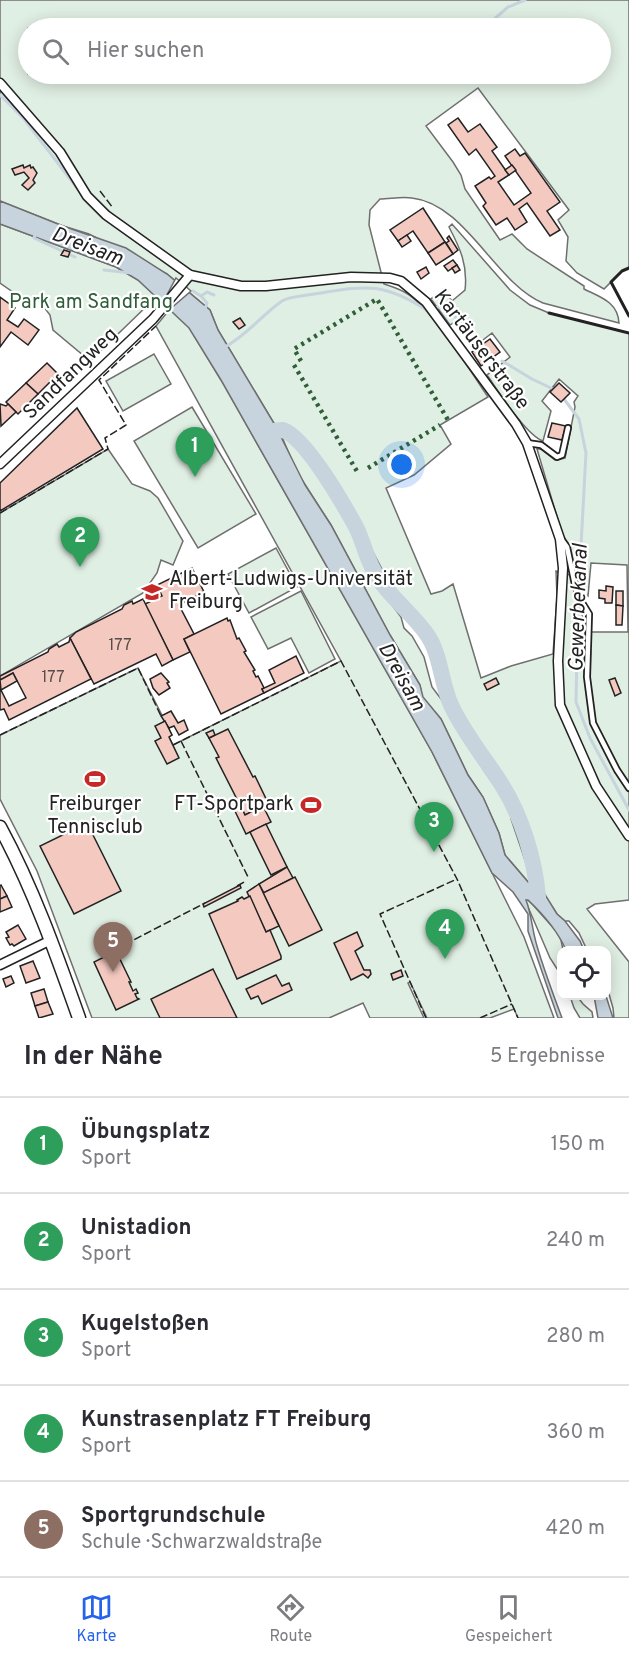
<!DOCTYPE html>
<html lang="de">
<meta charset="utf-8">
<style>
body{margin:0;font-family:Overpass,sans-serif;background:#f2f2f3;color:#2b2b33}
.controls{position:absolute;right:18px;bottom:18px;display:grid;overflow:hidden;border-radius:12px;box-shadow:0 3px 15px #0003}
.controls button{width:54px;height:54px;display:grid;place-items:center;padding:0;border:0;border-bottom:2px solid #e1e1e2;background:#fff;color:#2b2b33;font:30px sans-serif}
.you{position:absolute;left:402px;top:465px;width:21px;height:21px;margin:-15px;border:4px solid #fff;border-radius:50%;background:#1a73e8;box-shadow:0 0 0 9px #1a73e833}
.badge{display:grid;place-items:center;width:39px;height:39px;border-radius:50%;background:#2563eb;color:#fff;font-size:20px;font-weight:700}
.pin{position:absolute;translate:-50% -50px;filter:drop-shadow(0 2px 3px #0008)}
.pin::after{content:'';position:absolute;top:32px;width:21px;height:18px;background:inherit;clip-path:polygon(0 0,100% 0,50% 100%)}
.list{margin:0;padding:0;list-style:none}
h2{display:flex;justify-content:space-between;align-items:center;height:78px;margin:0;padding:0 24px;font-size:26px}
h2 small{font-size:20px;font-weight:400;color:#7c7c81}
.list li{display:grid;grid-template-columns:39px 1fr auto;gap:18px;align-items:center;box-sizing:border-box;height:96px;padding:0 24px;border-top:2px solid #e1e1e2}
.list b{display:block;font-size:22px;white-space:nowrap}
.list p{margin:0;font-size:20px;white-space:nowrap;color:#7c7c81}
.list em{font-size:20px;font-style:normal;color:#7c7c81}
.icon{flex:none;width:33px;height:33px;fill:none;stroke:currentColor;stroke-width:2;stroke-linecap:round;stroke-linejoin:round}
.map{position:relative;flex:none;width:629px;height:1018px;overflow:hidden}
.search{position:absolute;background:#fff;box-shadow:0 3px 15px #0003;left:18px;right:18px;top:18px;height:66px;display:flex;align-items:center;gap:15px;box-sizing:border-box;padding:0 21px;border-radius:33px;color:#7c7c81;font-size:22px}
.sheet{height:558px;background:#fff}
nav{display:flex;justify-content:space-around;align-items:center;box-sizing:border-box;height:84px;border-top:2px solid #e1e1e2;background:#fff;font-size:16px;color:#7c7c81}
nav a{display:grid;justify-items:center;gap:3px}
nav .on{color:#2563eb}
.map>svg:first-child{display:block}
.green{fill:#e0efe3;stroke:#6f6f6f;stroke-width:1.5;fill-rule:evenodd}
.water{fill:#c7d3dd;stroke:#6f6f6f;stroke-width:1.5}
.pier{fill:#fff;stroke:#6f6f6f;stroke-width:1.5}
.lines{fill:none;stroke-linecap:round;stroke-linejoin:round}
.stream{stroke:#c7d3dd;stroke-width:3}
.river{stroke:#c7d3dd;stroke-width:16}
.building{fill:#f3c9c0;stroke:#222;stroke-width:1.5}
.service-casing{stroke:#222;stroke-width:8}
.minor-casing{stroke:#222;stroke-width:11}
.secondary-casing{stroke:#222;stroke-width:15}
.service{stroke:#fff;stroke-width:4.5}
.minor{stroke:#fff;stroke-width:8}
.secondary{stroke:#fff;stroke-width:12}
.hedge{stroke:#2f5e38;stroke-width:4.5;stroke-dasharray:3 4.5;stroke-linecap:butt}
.fence{stroke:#222;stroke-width:1.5;stroke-dasharray:8 3;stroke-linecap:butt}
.wall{stroke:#222;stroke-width:3}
.labels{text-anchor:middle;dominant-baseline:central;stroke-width:4.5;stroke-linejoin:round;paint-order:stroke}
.number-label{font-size:16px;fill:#564c4a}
.park-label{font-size:20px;fill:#2f5e38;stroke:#fff}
.street-label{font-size:20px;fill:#222;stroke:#fff}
.poi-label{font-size:20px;fill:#222;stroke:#fff;text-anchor:start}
.water-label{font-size:21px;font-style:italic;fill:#222;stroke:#fff}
</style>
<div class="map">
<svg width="629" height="1018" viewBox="0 0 629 1018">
<rect width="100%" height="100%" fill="#fff"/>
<!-- green -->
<g class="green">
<path d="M0 0H629V268L622 271 604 289 577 273 566 261 568 237 558 220 569 210 478 88 426 126 453 162 461 175 465 189 500 240 512 234 527 249 584 286V289C600 297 618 302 619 323L543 303C495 283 466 204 412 198 402 196 390 199 380 199L370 210 369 225 384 284C393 287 401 289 409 295 437 315 468 368 488 397L440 425 451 444 414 475 386 488 431 594 442 591 453 584 481 678 511 666 553 654 557 597 556 571 570 575 582 614 585 632H628L627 565 591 563 588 596 584 594 560 527 537 449H541L555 460 565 458 575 407 574 402 578 396 559 379 542 401 551 411 543 441C526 435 499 392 487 375L510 357 492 333 479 343 459 319 450 325 431 299 443 289 452 301 465 290C468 265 460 248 449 227L452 224 510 290 530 305 549 313 629 333V900L595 904 587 909 629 962V1018H614L613 1008 607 987 606 951 587 950 579 933 569 921H565L557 914 544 894 541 888 540 872 514 798 457 710 437 649 424 623 392 588 337 484 302 438 283 426 275 425 218 330 210 310 167 274 89 234 63 226 0 201ZM28 28H600V74H28Z"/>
<polygon points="0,224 116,267 138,280 162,302 151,302 90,361 53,330 50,315 37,298 23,299 0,283"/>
<polygon points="170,309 189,327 221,380 432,752 524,937 554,1018 518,1018 514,1009 490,1018 427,1018 410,982 408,983 424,1018 370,1018 363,1003 329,1018 92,1018 37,871 0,799 0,735 138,668 172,735 169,737 173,745 341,661 156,326"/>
<polygon points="154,354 171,384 123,411 106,381"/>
<polygon points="192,407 256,514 198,548 134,441"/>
<polygon points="286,434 299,444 323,478 352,532 366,570 401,617 404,628 412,636 424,657 432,687 444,703 483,769 511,810 511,819 527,866 532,876 530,884 505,855 499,833 483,797 468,775 441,719 422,697 420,685 390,635 331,525 297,472 282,437"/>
<polygon points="108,449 132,484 150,491 158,498 183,541 173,565 161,560 157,573 143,593 0,676 0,513"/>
<polygon points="276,548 297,587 249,613 228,574"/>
<polygon points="301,591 335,659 309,673 291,638 268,649 251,617"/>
<polygon points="525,900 528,900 533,905 557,932 561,940 563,950 562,951 561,975 550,958"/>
<polygon points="570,996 577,996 583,1004 592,1012 593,1018 580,1018 574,1008"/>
</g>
<!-- water -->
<g class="water">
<path d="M0 201 63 226 126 248 167 274 210 310 218 330 275 425 305 485 331 525 390 635 420 685 423 697 441 719 468 775 483 797 499 833 505 855 528 882 541 888 557 914 565 921 580 941 584 950H566C558 932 543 914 528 900H526C532 916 532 930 537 946 544 970 553 994 562 1018H558L528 931V914L513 892 492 873 432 752 221 380 189 328 138 280 116 267 0 224Z"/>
<polygon points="594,996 606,996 613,1018 598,1018"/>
</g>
<!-- pier -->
<polygon class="pier" points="176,278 191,291 169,310 162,304"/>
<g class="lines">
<!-- stream -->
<g class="stream">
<polyline points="477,28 492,21 508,7 525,0"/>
<polyline points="0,95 24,119 77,188"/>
<polyline points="35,235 34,238 75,257"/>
<polyline points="104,270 131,273"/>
<polyline points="193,291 201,296 207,303 205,309"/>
<polyline points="201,296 207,292 214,295"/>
<path d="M225 347C247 335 262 315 282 301 290 296 304 296 314 294 365 286 382 281 428 311L443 305 480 341"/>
<polyline points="502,361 532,379 553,389"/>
<polyline points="564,399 579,419 586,453 578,601 576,702 590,738 629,810"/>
</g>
<!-- river -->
<path class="river" d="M264 432 283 430C306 438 344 505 356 527 363 541 366 556 373 569 386 595 412 612 428 636 441 656 441 683 451 705 465 735 485 758 502 785 522 817 535 860 538 897"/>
</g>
<!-- building -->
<g class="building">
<polygon points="458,118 468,132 480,124 497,147 492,151 509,175 498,182 514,205 531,193 505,156 515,149 520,156 525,153 560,202 547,211 560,230 550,236 527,203 519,209 527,222 515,230 507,218 496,225 483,206 486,203 475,186 489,177 491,179 495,176 476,149 469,155 448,125"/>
<polygon points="23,165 24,168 30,165 31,168 33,167 37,173 33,180 35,183 28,190 22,185 29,178 24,172 15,175 12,169"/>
<polygon points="512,165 516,170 509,175 505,170"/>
<polygon points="423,208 445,242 428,253 413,231 398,241 390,230"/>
<polygon points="407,235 411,241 402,247 398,241"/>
<polygon points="449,236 458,250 453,254 446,243 449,241 447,238"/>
<polygon points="445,242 453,254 436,265 428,253"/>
<polygon points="64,250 70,252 68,257 61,255"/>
<polygon points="453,260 457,265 448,271 444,266"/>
<polygon points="457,265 460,270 455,273 452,268"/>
<polygon points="426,267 429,273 421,279 417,272"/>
<polygon points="0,297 15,308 7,320 18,327 24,319 39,330 28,345 11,332 0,347"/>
<polygon points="240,318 245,325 239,329 233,322"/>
<polygon points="490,339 500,352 481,366 472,352"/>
<polygon points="47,363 58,374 38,394 26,383"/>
<polygon points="26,383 38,394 18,414 6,402"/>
<polygon points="559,383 570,393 561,402 550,392"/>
<polygon points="0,404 6,406 8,404 16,412 1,426"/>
<polygon points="77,408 103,449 0,511 0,483"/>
<polygon points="552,423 566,426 562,440 548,437"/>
<polygon points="192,568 204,592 179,605 194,634 184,639 190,652 173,660 145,604 162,596 157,585"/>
<polygon points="606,586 613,587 612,603 605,603 605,599 599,598 599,590 606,591"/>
<polygon points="616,591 623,591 623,606 616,605"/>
<polygon points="143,599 173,660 162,666 156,654 94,684 70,638 76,632 122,609 124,605 132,601 133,604"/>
<polygon points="616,605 623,606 622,625 616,625"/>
<polygon points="227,618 228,621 230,620 237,639 239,638 246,651 244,652 255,670 253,671 256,677 258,676 264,688 262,689 264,693 221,714 184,639"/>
<polygon points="70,638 91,679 9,720 4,709 0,710 0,688 9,706 26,698 13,673 0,680 0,676 48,652 49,649 57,644 59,647 69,642"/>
<polygon points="296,656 304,673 264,693 262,689 275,683 269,670"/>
<polygon points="13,673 17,681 1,690 0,680"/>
<polygon points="161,673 169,682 167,683 170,688 159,695 153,688 150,679"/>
<polygon points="496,678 499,684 487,690 484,684"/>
<polygon points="615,678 621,693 615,696 609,680"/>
<polygon points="171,711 178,723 184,720 188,730 179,735 174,726 169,728 161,716"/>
<polygon points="165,721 172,735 169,737 179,758 167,764 155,741 161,738 155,726"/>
<polygon points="228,729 253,777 255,776 270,807 265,810 263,806 245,815 216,758 219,757 209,738"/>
<polygon points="213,730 215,735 209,738 206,733"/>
<polygon points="240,804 245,815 263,806 271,822 246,834 233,807"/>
<polygon points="87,823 121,891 74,914 40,846"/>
<polygon points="266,824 287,867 271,875 250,832"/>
<polygon points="287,867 293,878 264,893 259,884"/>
<polygon points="295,877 322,930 289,946 263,893"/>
<polygon points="259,884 279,926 266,932 247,892"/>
<polygon points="1,885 7,896 0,899 0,886"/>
<polygon points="240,885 241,888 204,907 203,904"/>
<polygon points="7,896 12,907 0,912 0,899"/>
<polygon points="250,896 266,932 270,930 281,956 281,959 237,979 209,914 238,901 237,900 242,897 244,899"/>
<polygon points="18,925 26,939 14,946 12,944 10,945 6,938 9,937 6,932"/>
<polygon points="357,932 363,946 355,951 364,970 370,970 371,974 368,978 363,974 351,980 334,943"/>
<polygon points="116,951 131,982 129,982 133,991 136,989 138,993 135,994 137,998 139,999 116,1010 94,962"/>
<polygon points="33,961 40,978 26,983 20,966"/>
<polygon points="213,969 237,1018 160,1018 151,999"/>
<polygon points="401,970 403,976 393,980 391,974"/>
<polygon points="276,975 282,986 289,983 292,990 262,1004 258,996 251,999 246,989"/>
<polygon points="11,976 14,983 6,987 3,979"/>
<polygon points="44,989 48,1002 35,1006 31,993"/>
<polygon points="48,1002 53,1014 39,1018 35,1006"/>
</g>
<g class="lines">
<!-- service casing -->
<g class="service-casing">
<g id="service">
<polyline points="527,443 541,445 557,457 562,455 568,428"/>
<polyline points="562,540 567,547 575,585 581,601 589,614 587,677 593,723 617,770 629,788"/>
</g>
</g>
<!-- minor casing -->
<g class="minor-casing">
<g id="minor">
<polyline points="0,83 60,152 87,196 106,215 190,275 241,286 266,286 351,277 390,278 401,281 426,302 516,424 527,443 560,539 563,568 558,661 560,705 596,786 629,836"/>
<polyline points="0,464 153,319 190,275"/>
<polyline points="0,965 51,940"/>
</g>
</g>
<!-- secondary casing -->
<g class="secondary-casing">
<path id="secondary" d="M0 827C33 888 56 953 79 1018"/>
</g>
<!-- service -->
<use href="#service" class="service"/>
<!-- minor -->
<use href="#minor" class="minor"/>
<!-- secondary -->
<use href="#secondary" class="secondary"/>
<!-- hedge -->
<g class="hedge">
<polyline points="301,361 294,349 377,299 448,420"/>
<polyline points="294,365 358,473"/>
<polyline points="368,468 440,425"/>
</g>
<!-- fence -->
<g class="fence">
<polyline points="100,191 113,208"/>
<polyline points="0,513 108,449 105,438 126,425 99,380 156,326"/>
<polyline points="0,735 138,668 161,716"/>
<polyline points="181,741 248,877"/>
<polyline points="173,745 341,661 457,879 518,1018"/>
<polyline points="237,886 246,881"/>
<polyline points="116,951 118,948 205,903"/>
<polyline points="426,1018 380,914 457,879"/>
<polyline points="480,1018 512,1004"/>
</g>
<!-- wall -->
<g class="wall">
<polyline points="629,268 622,271 611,282 629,316"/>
<polyline points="549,313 629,333"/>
</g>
</g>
<!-- icons -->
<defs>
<g id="university-bare" transform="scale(1.62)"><path d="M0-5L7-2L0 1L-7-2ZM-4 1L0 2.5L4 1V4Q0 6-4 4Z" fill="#c62828" stroke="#fff" stroke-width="2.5" paint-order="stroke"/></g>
<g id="stadium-bare" transform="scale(1.62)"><path d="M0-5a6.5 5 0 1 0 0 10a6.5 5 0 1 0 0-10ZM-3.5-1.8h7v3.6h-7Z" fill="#c62828" stroke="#fff" stroke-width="2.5" paint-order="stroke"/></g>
</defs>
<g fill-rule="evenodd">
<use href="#university-bare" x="152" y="592"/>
<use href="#stadium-bare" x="95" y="779"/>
<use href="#stadium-bare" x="311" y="805"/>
</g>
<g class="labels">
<!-- number labels -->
<g class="number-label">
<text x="120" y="646">177</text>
<text x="53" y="678">177</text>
</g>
<!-- park labels -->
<g class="park-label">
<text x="91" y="303">Park am Sandfang</text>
</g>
<!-- street labels -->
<g class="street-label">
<text transform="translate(481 350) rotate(53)">Kartäuserstraße</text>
<text transform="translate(71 374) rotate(-44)">Sandfangweg</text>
</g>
<!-- poi labels -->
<g class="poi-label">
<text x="169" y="580">Albert-Ludwigs-Universität<tspan x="169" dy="23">Freiburg</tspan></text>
<text x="95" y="805" text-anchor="middle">Freiburger<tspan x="95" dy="23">Tennisclub</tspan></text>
<text x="294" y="805" text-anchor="end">FT-Sportpark</text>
</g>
<!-- water labels -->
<g class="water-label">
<text transform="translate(87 247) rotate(21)">Dreisam</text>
<text transform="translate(579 608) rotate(-88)">Gewerbekanal</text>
<text transform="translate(401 677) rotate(61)">Dreisam</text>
</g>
</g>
</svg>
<div class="controls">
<button><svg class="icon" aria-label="locate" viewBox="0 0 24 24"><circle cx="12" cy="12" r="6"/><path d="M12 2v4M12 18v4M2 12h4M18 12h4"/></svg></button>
</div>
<div class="you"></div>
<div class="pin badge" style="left:195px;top:477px;background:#2e9e5b">1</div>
<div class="pin badge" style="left:80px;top:567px;background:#2e9e5b">2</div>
<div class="pin badge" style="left:434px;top:852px;background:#2e9e5b">3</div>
<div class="pin badge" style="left:445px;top:959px;background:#2e9e5b">4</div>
<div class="pin badge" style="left:113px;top:972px;background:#8d6e63">5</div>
<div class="search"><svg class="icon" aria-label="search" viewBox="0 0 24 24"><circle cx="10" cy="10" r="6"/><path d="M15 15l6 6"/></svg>Hier suchen</div>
</div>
<section class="sheet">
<h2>In der Nähe<small>5 Ergebnisse</small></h2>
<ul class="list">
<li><span class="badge" style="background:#2e9e5b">1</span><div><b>Übungsplatz</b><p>Sport</p></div><em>150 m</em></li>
<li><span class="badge" style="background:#2e9e5b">2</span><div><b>Unistadion</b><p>Sport</p></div><em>240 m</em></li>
<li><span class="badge" style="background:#2e9e5b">3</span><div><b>Kugelstoßen</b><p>Sport</p></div><em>280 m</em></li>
<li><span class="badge" style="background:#2e9e5b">4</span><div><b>Kunstrasenplatz FT Freiburg</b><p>Sport</p></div><em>360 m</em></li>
<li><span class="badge" style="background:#8d6e63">5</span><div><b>Sportgrundschule</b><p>Schule · Schwarzwaldstraße</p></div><em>420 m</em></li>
</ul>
</section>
<nav>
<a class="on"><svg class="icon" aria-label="map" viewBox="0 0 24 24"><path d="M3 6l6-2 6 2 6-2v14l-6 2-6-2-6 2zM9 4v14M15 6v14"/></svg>Karte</a>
<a><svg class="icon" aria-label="directions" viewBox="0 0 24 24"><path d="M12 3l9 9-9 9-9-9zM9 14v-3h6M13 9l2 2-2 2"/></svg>Route</a>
<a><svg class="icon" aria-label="saved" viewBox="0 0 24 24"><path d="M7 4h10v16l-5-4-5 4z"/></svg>Gespeichert</a>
</nav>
